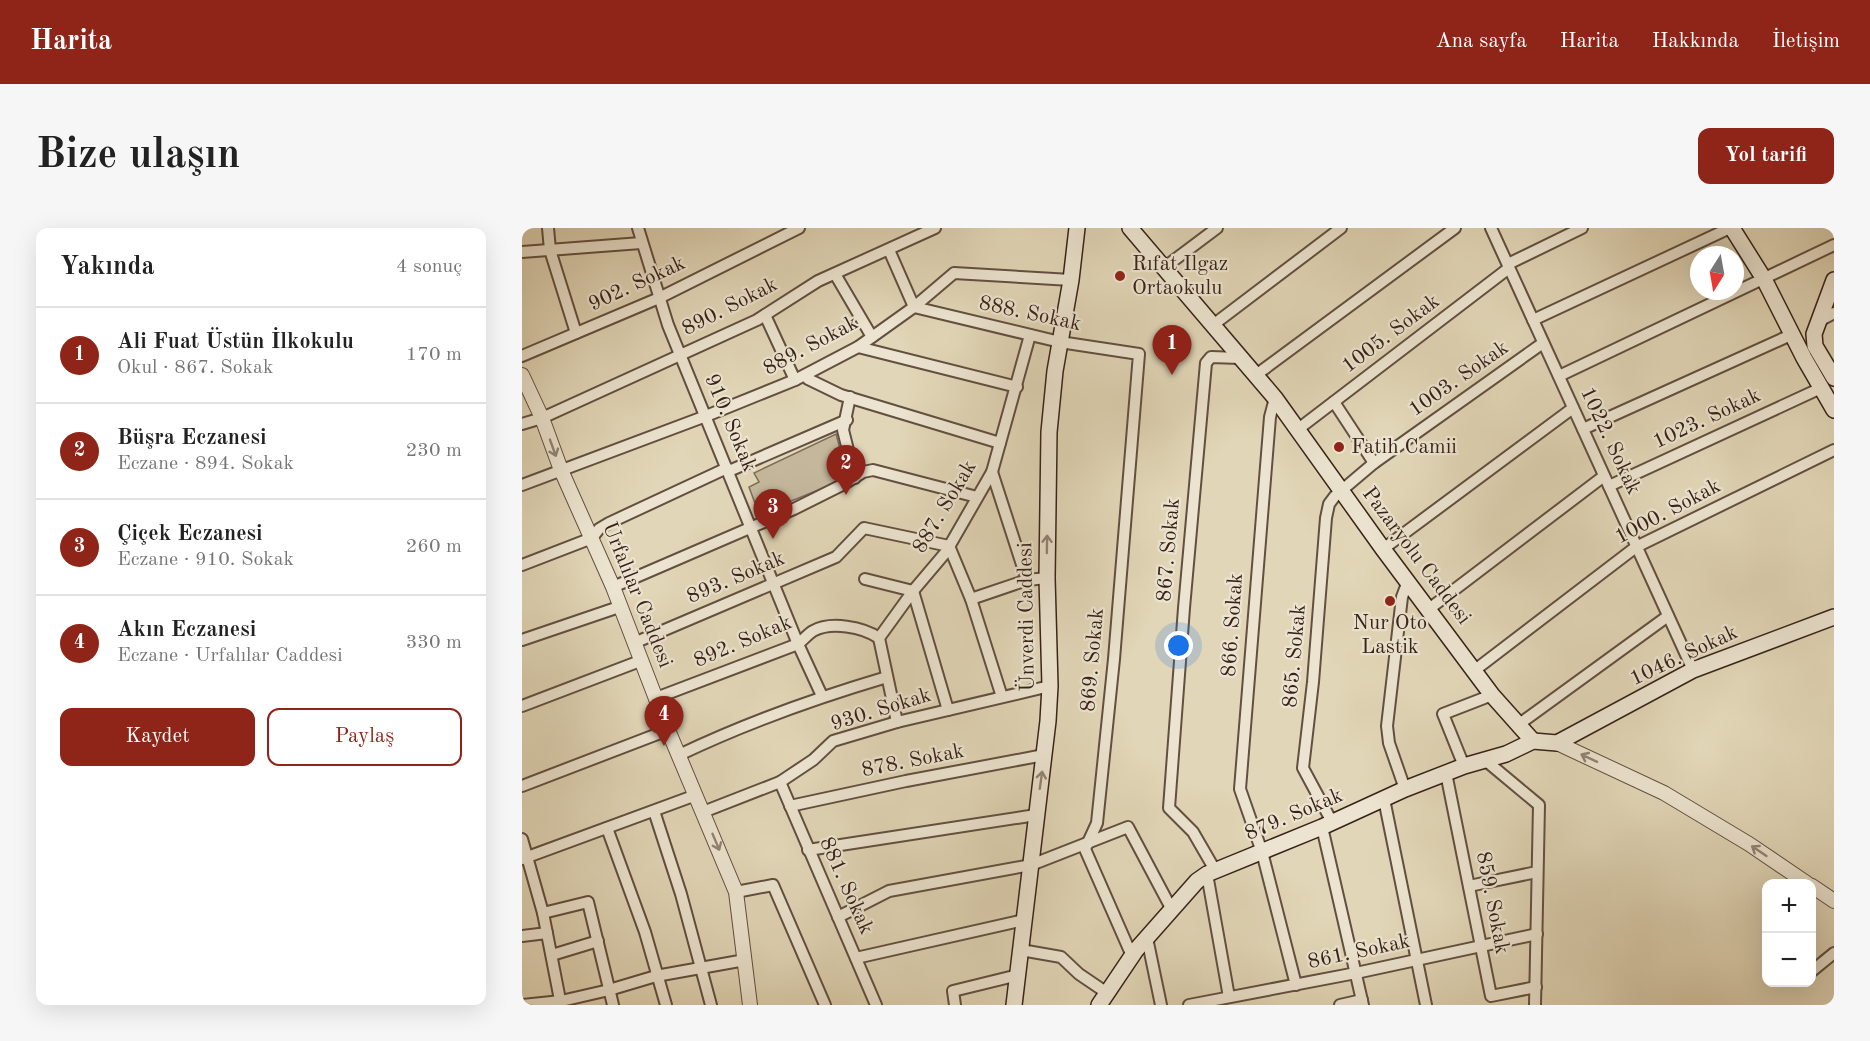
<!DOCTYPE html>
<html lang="tr">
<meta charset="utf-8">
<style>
body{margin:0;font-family:"Old Standard TT",serif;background:#f6f6f6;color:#222}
.controls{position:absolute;right:18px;bottom:18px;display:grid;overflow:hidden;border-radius:12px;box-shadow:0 6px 24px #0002}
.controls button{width:54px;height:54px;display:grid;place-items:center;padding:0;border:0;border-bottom:2px solid #e0e0e0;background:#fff;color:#222;font:30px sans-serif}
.compass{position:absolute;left:1168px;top:18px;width:54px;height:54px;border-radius:50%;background:#fff;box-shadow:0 6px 24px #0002;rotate:191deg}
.you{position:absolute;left:657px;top:418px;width:21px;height:21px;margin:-15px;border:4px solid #fff;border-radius:50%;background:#1a73e8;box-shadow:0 0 0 9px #1a73e833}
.badge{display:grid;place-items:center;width:39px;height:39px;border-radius:50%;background:#8f2418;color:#fff;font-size:20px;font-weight:700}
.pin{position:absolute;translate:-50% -50px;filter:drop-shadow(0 2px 3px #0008)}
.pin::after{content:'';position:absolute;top:32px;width:21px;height:18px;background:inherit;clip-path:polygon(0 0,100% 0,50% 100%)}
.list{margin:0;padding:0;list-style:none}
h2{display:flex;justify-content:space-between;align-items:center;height:78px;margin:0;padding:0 24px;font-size:26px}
h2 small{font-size:20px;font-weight:400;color:#767676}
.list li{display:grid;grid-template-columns:39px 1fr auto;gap:18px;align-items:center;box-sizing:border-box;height:96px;padding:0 24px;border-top:2px solid #e0e0e0}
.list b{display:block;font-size:22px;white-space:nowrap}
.list p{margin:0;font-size:20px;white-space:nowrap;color:#767676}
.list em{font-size:20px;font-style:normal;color:#767676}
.actions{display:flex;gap:12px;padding:18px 24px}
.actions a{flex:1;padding:14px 0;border:2px solid #8f2418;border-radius:12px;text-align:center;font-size:21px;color:#8f2418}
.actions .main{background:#8f2418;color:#fff}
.map{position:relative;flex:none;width:1312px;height:777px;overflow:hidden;border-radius:12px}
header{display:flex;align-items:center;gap:36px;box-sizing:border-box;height:84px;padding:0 30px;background:#8f2418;color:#fff}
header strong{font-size:28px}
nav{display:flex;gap:33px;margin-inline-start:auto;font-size:21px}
.intro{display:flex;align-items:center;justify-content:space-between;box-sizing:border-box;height:144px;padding:0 36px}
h1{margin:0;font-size:42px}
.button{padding:15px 27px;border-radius:12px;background:#8f2418;color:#fff;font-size:21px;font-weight:700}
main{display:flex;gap:36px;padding:0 36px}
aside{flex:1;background:#fff;border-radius:12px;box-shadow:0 6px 24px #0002}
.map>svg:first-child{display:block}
.green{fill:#c4b79c;stroke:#7e6c5b;stroke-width:1.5}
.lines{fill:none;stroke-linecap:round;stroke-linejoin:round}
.minor-casing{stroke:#624f41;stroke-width:14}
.tertiary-casing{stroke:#624f41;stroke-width:16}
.secondary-casing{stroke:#37221a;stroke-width:18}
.minor{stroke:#ece4d0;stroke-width:10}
.tertiary{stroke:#ece4d0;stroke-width:14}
.secondary{stroke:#ece4d0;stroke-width:15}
.oneway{stroke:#928375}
.poi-dot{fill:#8f2418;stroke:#ece4d0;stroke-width:2}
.labels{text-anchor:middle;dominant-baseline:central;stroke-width:4.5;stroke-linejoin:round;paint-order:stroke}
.poi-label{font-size:21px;fill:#37221a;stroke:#ece4d0;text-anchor:start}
.street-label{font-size:21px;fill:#37221a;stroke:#ece4d0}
</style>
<header>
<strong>Harita</strong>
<nav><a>Ana sayfa</a><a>Harita</a><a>Hakkında</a><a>İletişim</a></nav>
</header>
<div class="intro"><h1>Bize ulaşın</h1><a class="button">Yol tarifi</a></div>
<main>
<aside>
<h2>Yakında<small>4 sonuç</small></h2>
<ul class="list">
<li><span class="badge">1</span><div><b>Ali Fuat Üstün İlkokulu</b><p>Okul · 867. Sokak</p></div><em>170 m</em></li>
<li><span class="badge">2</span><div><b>Büşra Eczanesi</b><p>Eczane · 894. Sokak</p></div><em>230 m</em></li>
<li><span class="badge">3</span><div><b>Çiçek Eczanesi</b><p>Eczane · 910. Sokak</p></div><em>260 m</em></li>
<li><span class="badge">4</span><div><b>Akın Eczanesi</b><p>Eczane · Urfalılar Caddesi</p></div><em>330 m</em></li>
</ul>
<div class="actions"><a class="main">Kaydet</a><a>Paylaş</a></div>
</aside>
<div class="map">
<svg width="1312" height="777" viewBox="0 0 1312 777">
<rect width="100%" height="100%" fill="#e1d6b7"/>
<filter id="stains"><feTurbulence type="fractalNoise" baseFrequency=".00333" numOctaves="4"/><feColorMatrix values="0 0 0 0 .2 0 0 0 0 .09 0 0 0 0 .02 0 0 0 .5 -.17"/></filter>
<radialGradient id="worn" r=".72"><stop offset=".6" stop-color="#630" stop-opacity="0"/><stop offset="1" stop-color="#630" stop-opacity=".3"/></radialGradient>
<!-- green -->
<polygon class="green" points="314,206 326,250 237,286 227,259 237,254 232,245"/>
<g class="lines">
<!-- minor casing -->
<g class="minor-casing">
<g id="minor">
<polyline points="26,0 28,22 54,105"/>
<polyline points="116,0 146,97 276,416 300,468"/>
<polyline points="969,0 1171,442"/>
<polyline points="367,22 392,79 538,114 617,126 592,431 575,595 563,621 610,728"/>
<polyline points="0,24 119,15"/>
<polyline points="986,36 1060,0"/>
<polyline points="643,39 695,0"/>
<polyline points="313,46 350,109"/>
<polyline points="243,87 273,152"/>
<polyline points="1011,92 1208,0"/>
<polyline points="1295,94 1312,85"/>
<polyline points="691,97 819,0"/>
<polyline points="336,119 495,159"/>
<polyline points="0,128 137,70 277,0"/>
<polyline points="283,147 286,151 319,167 478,215"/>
<polyline points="734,147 933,0"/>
<polyline points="1037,148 1312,17"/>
<polyline points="328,169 321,202 333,250"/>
<polyline points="753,170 748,189 718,561 740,624 774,757"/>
<polyline points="812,174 852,235"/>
<polyline points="0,196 20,190 235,92 296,53 413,0"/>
<polyline points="1061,201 1271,106"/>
<polyline points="775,202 987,40"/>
<polyline points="207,243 325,192"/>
<polyline points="470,244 505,352"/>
<polyline points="0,257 184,188 273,152 336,119 392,79 432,45 549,52"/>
<polyline points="1087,258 1299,160"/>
<polyline points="861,321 1051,180"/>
<polyline points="0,337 70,310 77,301 87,295 205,240"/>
<polyline points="343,351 391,363 426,482"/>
<polyline points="91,359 272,281 322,256 341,244 351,242 455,269"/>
<polyline points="449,371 505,352 525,350"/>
<polyline points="907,381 1082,248"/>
<polyline points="0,412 97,379"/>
<polyline points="112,415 314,329 342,300 427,318 449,371 480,469"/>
<polyline points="953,442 1114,319 1312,222"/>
<path d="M134 470 276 416C281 412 286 406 291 403 309 393 341 399 357 410"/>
<polyline points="0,478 118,433"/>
<polyline points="375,494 357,410 391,363 424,324 470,244 508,107"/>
<polyline points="996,497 1146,388"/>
<path d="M157 527C224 495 294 470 365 449"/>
<polyline points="963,532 1017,577 1013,777"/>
<polyline points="942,538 921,486 970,467"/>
<polyline points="924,545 969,768 1014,759"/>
<polyline points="258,554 354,777"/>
<polyline points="0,558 146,502"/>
<polyline points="883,561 867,515 865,498 880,369 886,353"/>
<polyline points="862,571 904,777"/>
<polyline points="268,578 384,553 522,527"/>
<polyline points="132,583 159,666 189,777"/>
<polyline points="181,584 258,554 291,532 311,513 375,494 528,458"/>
<polyline points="810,594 781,540 791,454 804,290 807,276 813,268 852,235 1021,115"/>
<polyline points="800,599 841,777"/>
<polyline points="85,600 123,704 144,777"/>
<polyline points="0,611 21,685 39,777"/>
<polyline points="286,622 514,587"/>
<polyline points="0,631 174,567"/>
<polyline points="693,642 671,604 647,580 662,380 684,135 689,129 718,130"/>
<polyline points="685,646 707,769"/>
<polyline points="947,658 1015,644"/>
<polyline points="214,664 251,657 303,777"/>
<polyline points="21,685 66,674 91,777"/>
<polyline points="316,689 367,663 509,637 606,599 649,680"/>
<polyline points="0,708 25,705"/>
<polyline points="625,710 639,777"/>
<polyline points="499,722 539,729 557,746 585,765"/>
<polyline points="30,727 76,713"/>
<polyline points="334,730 502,692"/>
<polyline points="1290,743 1312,725"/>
<polyline points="0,777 39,773 87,762 134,748 223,732"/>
<polyline points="433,777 431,763 496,747"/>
<polyline points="667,777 834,745 1015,706"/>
<polyline points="818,777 840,772"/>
</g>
</g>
<!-- tertiary casing -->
<g class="tertiary-casing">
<g id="tertiary">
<polyline points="0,147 20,190 39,242 91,359 146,502 214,664 228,777"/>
<polyline points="1035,515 1142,565 1227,616 1286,656"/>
<polyline points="1290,658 1312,673"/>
</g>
</g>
<!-- secondary casing -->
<g class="secondary-casing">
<g id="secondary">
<polyline points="608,0 753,170 861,321 970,467 1011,513"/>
<polyline points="1210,0 1242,51 1282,130 1312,182"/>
<polyline points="1312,52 1292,106 1293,118 1312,150"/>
<polyline points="492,777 526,493 528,458 525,350 527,204 533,143 549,52 555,0"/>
<polyline points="577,777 614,722 675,653 685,646 800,599 883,561 942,538 984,526 1011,513 1035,515 1171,442 1312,389"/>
</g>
</g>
<!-- minor -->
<use href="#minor" class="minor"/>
<!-- tertiary -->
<use href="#tertiary" class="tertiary"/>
<!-- secondary -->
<use href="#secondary" class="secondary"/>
</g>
<!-- one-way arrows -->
<defs><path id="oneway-shaft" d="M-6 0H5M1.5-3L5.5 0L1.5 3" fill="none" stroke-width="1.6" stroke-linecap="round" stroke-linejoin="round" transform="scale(1.5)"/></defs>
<g class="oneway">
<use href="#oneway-shaft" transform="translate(31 220) rotate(70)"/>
<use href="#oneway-shaft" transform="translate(525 316) rotate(-89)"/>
<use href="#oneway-shaft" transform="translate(1067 530) rotate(-155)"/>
<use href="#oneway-shaft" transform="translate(519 552) rotate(-82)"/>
<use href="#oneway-shaft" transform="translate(194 614) rotate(67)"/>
<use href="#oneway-shaft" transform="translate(1237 623) rotate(-146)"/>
</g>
<!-- markers -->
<g class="poi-dot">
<circle cx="598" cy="48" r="6"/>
<circle cx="817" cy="219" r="6"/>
<circle cx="868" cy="373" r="6"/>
</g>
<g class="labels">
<!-- poi labels -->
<g class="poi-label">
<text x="610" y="36">Rıfat Ilgaz<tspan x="610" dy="24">Ortaokulu</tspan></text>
<text x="829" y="219">Fatih Camii</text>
<text x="868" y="395" text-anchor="middle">Nur Oto<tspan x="868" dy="24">Lastik</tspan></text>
</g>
<!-- street labels -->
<g class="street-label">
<text transform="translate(115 56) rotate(-25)">902. Sokak</text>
<text transform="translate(208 79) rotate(-27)">890. Sokak</text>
<text transform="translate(508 86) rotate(12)">888. Sokak</text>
<text transform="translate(869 106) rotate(-37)">1005. Sokak</text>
<text transform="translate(289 118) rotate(-28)">889. Sokak</text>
<text transform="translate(937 151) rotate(-35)">1003. Sokak</text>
<text transform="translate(1185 191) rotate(-25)">1023. Sokak</text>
<text transform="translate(208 195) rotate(67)">910. Sokak</text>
<text transform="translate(1088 213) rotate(65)">1022. Sokak</text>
<text transform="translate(423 279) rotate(-59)">887. Sokak</text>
<text transform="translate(1146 284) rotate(-28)">1000. Sokak</text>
<text transform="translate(647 322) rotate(-85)">867. Sokak</text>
<text transform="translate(894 328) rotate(53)">Pazaryolu Caddesi</text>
<text transform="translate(214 350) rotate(-23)">893. Sokak</text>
<text transform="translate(115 367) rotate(68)">Urfalılar Caddesi</text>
<text transform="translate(505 389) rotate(-91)">Ünverdi Caddesi</text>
<text transform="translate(711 397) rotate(-86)">866. Sokak</text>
<text transform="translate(221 414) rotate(-23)">892. Sokak</text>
<text transform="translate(773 428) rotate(-85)">865. Sokak</text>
<text transform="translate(1162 428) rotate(-25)">1046. Sokak</text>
<text transform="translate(571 432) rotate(-85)">869. Sokak</text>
<text transform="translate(359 482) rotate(-17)">930. Sokak</text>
<text transform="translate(391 533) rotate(-11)">878. Sokak</text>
<text transform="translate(772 587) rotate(-23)">879. Sokak</text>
<text transform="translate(324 658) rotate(66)">881. Sokak</text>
<text transform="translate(970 675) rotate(79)">859. Sokak</text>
<text transform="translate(837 724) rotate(-12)">861. Sokak</text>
</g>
</g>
<rect width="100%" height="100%" filter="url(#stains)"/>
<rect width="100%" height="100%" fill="url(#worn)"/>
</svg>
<div class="controls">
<button>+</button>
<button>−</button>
</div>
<svg class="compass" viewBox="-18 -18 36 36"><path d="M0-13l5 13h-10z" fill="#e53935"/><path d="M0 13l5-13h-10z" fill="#767676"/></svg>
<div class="you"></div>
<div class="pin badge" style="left:650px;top:147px">1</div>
<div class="pin badge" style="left:324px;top:267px">2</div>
<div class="pin badge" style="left:251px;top:311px">3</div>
<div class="pin badge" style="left:142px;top:518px">4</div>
</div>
</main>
